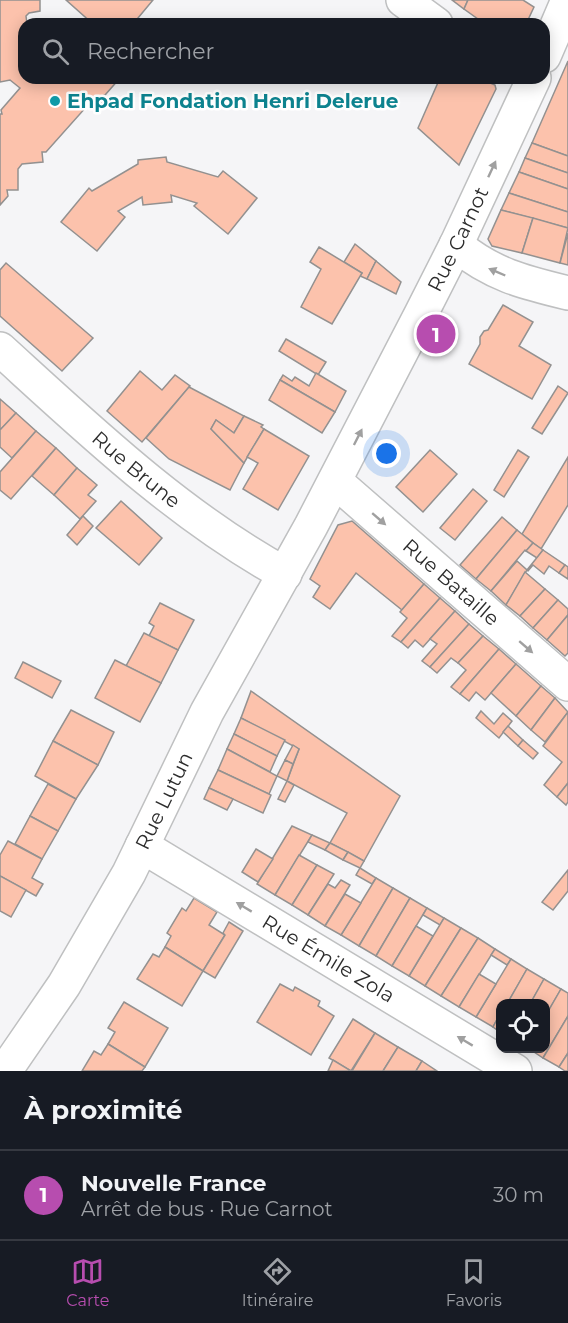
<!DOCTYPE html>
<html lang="fr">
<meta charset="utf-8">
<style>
body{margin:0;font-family:Montserrat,sans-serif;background:#20242c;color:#f1f3f6}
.controls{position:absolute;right:18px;bottom:18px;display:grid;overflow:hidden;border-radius:12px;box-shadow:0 3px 15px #0003}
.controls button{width:54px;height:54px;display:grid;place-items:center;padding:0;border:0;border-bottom:2px solid #363941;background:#171b24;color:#f1f3f6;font:30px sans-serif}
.you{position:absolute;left:387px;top:454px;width:21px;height:21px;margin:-15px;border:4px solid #fff;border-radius:50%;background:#1a73e8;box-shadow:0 0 0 9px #1a73e833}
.badge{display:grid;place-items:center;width:39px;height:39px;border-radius:50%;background:#b74daf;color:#fff;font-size:20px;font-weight:700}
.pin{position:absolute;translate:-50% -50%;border:3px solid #fff;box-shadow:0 2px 6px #0006}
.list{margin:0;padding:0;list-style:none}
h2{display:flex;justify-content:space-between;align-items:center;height:78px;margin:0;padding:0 24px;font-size:26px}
h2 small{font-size:20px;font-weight:400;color:#9ea1a6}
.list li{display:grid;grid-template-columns:39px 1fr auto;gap:18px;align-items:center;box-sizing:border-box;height:90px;padding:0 24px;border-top:2px solid #363941}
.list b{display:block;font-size:22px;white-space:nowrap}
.list p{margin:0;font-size:20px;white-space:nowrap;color:#9ea1a6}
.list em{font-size:20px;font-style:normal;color:#9ea1a6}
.icon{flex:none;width:33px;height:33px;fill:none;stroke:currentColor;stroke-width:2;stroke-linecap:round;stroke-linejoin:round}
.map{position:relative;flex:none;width:568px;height:1071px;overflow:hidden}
.search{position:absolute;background:#171b24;box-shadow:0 3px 15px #0003;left:18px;right:18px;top:18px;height:66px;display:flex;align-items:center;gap:15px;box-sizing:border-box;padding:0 21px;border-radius:18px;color:#9ea1a6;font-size:22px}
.sheet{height:168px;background:#171b24}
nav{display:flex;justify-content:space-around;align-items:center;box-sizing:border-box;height:84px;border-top:2px solid #363941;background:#171b24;font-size:16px;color:#9ea1a6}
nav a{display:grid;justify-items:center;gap:3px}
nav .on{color:#b74daf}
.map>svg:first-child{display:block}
.building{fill:#fcc2ac;stroke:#939190;stroke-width:1.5}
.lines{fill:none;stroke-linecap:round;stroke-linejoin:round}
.minor-casing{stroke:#bfc0c1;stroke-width:36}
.major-casing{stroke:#bfc0c1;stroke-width:36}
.minor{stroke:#fff;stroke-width:33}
.major{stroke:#fff;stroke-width:33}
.oneway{fill:#a0a0a0}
.culture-dot{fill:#0f9aa8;stroke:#fff;stroke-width:2}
.labels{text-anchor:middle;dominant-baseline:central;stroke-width:5;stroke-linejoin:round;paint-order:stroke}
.culture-label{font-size:20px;font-weight:bold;fill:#0d838f;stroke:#fff;text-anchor:start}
.street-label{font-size:20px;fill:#2c2c2c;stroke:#fff}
</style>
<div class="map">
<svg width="568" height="1071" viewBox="0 0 568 1071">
<rect width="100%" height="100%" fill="#f5f5f7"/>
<!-- building -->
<g class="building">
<polygon points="0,0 40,0 40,11 29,13 26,16 27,24 24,24 24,78 120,78 105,95 102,96 102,107 89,108 87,106 46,152 42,152 43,162 22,164 18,169 18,190 7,190 8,196 0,205 0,114 2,114 1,110 20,88 10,80 0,82"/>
<polygon points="66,0 153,0 138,18 144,24 93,24"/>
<polygon points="452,0 468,0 464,9"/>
<polygon points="468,0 523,0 534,7 526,24 485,24 464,9"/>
<polygon points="568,61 568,156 532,143"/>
<polygon points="440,78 451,81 453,78 479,78 495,85 496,89 459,165 418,128"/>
<polygon points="532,143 568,156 568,173 525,158"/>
<polygon points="166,157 167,162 218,177 223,171 257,198 228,234 194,206 197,203 171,195 172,202 143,205 142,197 118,211 125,217 97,251 61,222 89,188 92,191 138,164 138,160"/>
<polygon points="525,158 568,173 568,189 519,172"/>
<polygon points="519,172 568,189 568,212 509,193"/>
<polygon points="509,193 568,212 568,228 501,210"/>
<polygon points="501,210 533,218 522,253 492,246 488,239"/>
<polygon points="533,218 568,228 560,263 522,253"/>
<polygon points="568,233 568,265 560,263"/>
<polygon points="355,244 376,261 367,279 360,276 362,273 344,262"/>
<polygon points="319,247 362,273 332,324 301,307 321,269 310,262"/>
<polygon points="376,261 401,282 396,294 367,279"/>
<polygon points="6,263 93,338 62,371 0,316 0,270"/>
<polygon points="503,305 533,322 519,346 551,365 532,399 469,364 480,344 480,337 484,331 488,330"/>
<polygon points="286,339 326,362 318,375 279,351"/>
<polygon points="140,371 162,390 175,375 190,386 142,442 107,411"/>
<polygon points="316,373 346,391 335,412 280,380 283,375 292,381 295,377 309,386"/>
<polygon points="280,380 335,412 322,433 269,400"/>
<polygon points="558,386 568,393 542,434 532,428"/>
<polygon points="189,387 244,416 234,433 216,420 211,429 244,463 230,490 169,459 146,438"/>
<polygon points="0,399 16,413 0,430"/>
<polygon points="16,413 36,431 12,458 0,447 0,430"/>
<polygon points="244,416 263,425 261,427 264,429 244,463 211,429 216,420 234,433"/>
<polygon points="264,429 309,456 278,510 243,489 258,463 247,457"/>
<polygon points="36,431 56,448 11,499 0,490 0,472"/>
<polygon points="56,448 77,468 54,495 32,476"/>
<polygon points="430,450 457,474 423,512 396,487"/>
<polygon points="518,450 529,457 504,497 494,490"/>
<polygon points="568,457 568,505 541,549 522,534"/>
<polygon points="77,468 97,485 88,495 96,501 80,519 54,495"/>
<polygon points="473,489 487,501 455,540 440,528"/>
<polygon points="121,501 162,538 139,565 96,528"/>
<polygon points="83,516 93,526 77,545 67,535"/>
<polygon points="502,517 517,530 476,579 460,565"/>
<polygon points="352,521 424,584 402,610 356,573 330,609 313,597 320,586 310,579 338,525"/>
<polygon points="517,530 533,543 526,551 525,550 491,591 476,579"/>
<polygon points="533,543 543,550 537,558 526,551"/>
<polygon points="543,550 565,565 559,573 549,566 544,574 533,565 528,571 527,570"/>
<polygon points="517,561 527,570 506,605 491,591"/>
<polygon points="565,565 568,567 568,579 559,573"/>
<polygon points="525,572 545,589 520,616 506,605"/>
<polygon points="424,584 440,598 401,642 392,636 407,618 400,612"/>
<polygon points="545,589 558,600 533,628 520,616"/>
<polygon points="440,598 455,611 423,647 415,640 408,648 401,642"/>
<polygon points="558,600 568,609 568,615 547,640 533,628"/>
<polygon points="160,603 194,620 178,650 149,636 154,626 149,623"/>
<polygon points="455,611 469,624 430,667 422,661 437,644 430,639"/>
<polygon points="568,615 568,653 565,656 547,640"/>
<polygon points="469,624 483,636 458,663 451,658 437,673 430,667"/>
<polygon points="144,633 178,650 161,683 126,666"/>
<polygon points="483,636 499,649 460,694 451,687 466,670 458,663"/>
<polygon points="499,649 516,664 485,700 476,692 469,701 460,694"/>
<polygon points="115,660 161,683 140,722 95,698"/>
<polygon points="23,662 61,681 52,698 15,678"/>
<polygon points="516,664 541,686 516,716 491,693"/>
<polygon points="541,686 555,698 531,730 516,716"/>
<polygon points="251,691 400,796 364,861 330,843 347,813 287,781 299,749 241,718"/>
<polygon points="555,698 568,712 545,742 531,730"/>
<polygon points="71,710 114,732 98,765 53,741"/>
<polygon points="481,711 494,724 503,713 512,721 499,738 476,718"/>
<polygon points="568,712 568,783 557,797 544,785 562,762 543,746"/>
<polygon points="241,718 285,740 277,756 234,734"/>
<polygon points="508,726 523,740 518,746 503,732"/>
<polygon points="234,734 277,756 270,772 227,749"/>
<polygon points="523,740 538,753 533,759 518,746"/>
<polygon points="53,741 98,765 76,799 35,776"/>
<polygon points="293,745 299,749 293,764 285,760"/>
<polygon points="227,749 277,776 269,794 218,770"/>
<polygon points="285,760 293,764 287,781 277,776"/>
<polygon points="218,770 271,795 263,813 209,788"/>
<polygon points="287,781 294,785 285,802 278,799"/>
<polygon points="568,783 568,802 566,805 557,797"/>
<polygon points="48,784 76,799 58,831 30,816"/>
<polygon points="209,788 233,799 227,810 204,799"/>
<polygon points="30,816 58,831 42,859 15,844"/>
<polygon points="292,826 312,835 275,895 257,884"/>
<polygon points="312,835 330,843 325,850 308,842"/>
<polygon points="8,841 42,859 32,878 43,884 36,896 0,876 0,855"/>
<polygon points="330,843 348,852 343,860 325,850"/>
<polygon points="256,849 273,859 258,882 242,872"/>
<polygon points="348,852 364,861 360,868 343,860"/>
<polygon points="299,855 317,865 292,905 275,895"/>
<polygon points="317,865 334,874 308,915 292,905"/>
<polygon points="360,868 376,878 372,884 356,875"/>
<polygon points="568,870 568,891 553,910 542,902"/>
<polygon points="0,876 26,890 11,917 0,911"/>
<polygon points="376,878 393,888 359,946 341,935"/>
<polygon points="341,880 350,885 325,926 308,915 328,884 335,888"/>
<polygon points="393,888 410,898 376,956 359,946"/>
<polygon points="345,894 361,903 341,935 325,926"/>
<polygon points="194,898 217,912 209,925 225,935 203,971 165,947 171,936 167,933 182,908 186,911"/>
<polygon points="410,898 427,908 392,966 376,956"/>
<polygon points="427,908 444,918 440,925 423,915"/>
<polygon points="444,918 461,928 425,986 409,976"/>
<polygon points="229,922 243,931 215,978 203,971 225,935 223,933"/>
<polygon points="416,926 433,936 409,976 392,966"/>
<polygon points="461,928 478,938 441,996 425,986"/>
<polygon points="478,938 495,949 459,1007 441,996"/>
<polygon points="165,947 203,971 182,1006 137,979 153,954 159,957"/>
<polygon points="495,949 511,959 507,965 491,955"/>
<polygon points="511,959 527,969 507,1004 500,1004 500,1014 493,1027 476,1017"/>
<polygon points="527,969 544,979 530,1004 507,1004"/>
<polygon points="479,974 496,984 476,1017 459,1007"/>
<polygon points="544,979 561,989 546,1015 546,1004 530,1004"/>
<polygon points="280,984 293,991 295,987 320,1001 318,1006 334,1016 311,1055 257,1022"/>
<polygon points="561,989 568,993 568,1016 543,1058 528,1048 546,1048 546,1015"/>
<polygon points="124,1002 168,1028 145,1067 108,1044 115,1032 108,1028"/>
<polygon points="500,1014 500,1032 493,1027"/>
<polygon points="568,1016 568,1053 559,1067 543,1058"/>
<polygon points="353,1019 375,1033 351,1071 329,1058"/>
<polygon points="375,1033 398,1047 383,1071 352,1071"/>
<polygon points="108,1044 145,1067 142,1071 82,1071 94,1051 101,1055"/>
<polygon points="398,1047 422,1061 416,1071 383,1071"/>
<polygon points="568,1053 568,1071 565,1071 559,1067"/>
<polygon points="333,1060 351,1071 328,1071"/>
<polygon points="422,1061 437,1071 416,1071"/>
</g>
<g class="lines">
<!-- minor casing -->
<g class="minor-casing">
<g id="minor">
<polyline points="403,0 436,24"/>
<path d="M456 245C493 275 523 282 568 293"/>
<path id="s1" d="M335 481 568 684"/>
<path id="s2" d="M142 846 515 1071"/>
</g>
</g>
<!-- major casing -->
<g class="major-casing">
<g id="major">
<polyline points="544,56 568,0"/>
<path id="s3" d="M0 349C89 430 179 516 285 574"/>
<path id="s4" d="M5 1071 64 985 129 873 207 712 311 526 421 314 456 245 534 78"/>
</g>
</g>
<!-- minor -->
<use href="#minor" class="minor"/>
<!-- major -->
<use href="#major" class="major"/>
</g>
<!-- one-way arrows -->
<defs><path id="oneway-solid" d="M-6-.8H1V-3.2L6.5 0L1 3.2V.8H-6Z" transform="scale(1.5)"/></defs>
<g class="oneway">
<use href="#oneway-solid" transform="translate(492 169) rotate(-65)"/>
<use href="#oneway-solid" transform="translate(497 272) rotate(-157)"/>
<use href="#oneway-solid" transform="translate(358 437) rotate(-63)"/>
<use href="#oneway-solid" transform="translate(379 519) rotate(41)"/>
<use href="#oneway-solid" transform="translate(526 647) rotate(41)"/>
<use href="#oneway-solid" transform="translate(244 907) rotate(-149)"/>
<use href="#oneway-solid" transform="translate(465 1041) rotate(-149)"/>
</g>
<!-- markers -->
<circle class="culture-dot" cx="55" cy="101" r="6"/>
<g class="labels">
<!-- culture labels -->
<g class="culture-label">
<text x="67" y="101">Ehpad Fondation Henri Delerue</text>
</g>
<!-- street labels -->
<g class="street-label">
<text stroke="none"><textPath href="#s4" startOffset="948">Rue Carnot</textPath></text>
<text stroke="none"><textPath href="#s3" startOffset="182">Rue Brune</textPath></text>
<text stroke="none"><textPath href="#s1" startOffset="154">Rue Bataille</textPath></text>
<text stroke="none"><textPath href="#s4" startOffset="314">Rue Lutun</textPath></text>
<text stroke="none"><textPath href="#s2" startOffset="218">Rue Émile Zola</textPath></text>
</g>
</g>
</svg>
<div class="controls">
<button><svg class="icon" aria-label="locate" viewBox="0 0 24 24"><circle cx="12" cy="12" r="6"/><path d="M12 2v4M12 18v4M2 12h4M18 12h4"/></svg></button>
</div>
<div class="you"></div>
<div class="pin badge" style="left:436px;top:334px">1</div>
<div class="search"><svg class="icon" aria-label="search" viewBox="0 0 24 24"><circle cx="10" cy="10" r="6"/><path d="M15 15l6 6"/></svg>Rechercher</div>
</div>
<section class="sheet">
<h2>À proximité<small></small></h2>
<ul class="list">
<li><span class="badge">1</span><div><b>Nouvelle France</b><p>Arrêt de bus · Rue Carnot</p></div><em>30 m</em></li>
</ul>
</section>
<nav>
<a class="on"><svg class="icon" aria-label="map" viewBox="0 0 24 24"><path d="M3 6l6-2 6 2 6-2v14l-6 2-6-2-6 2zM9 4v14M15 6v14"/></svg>Carte</a>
<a><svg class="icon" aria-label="directions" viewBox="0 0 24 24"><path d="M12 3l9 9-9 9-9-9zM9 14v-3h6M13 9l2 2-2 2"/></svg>Itinéraire</a>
<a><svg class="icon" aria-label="saved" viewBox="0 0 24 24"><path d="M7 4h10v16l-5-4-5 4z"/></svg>Favoris</a>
</nav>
